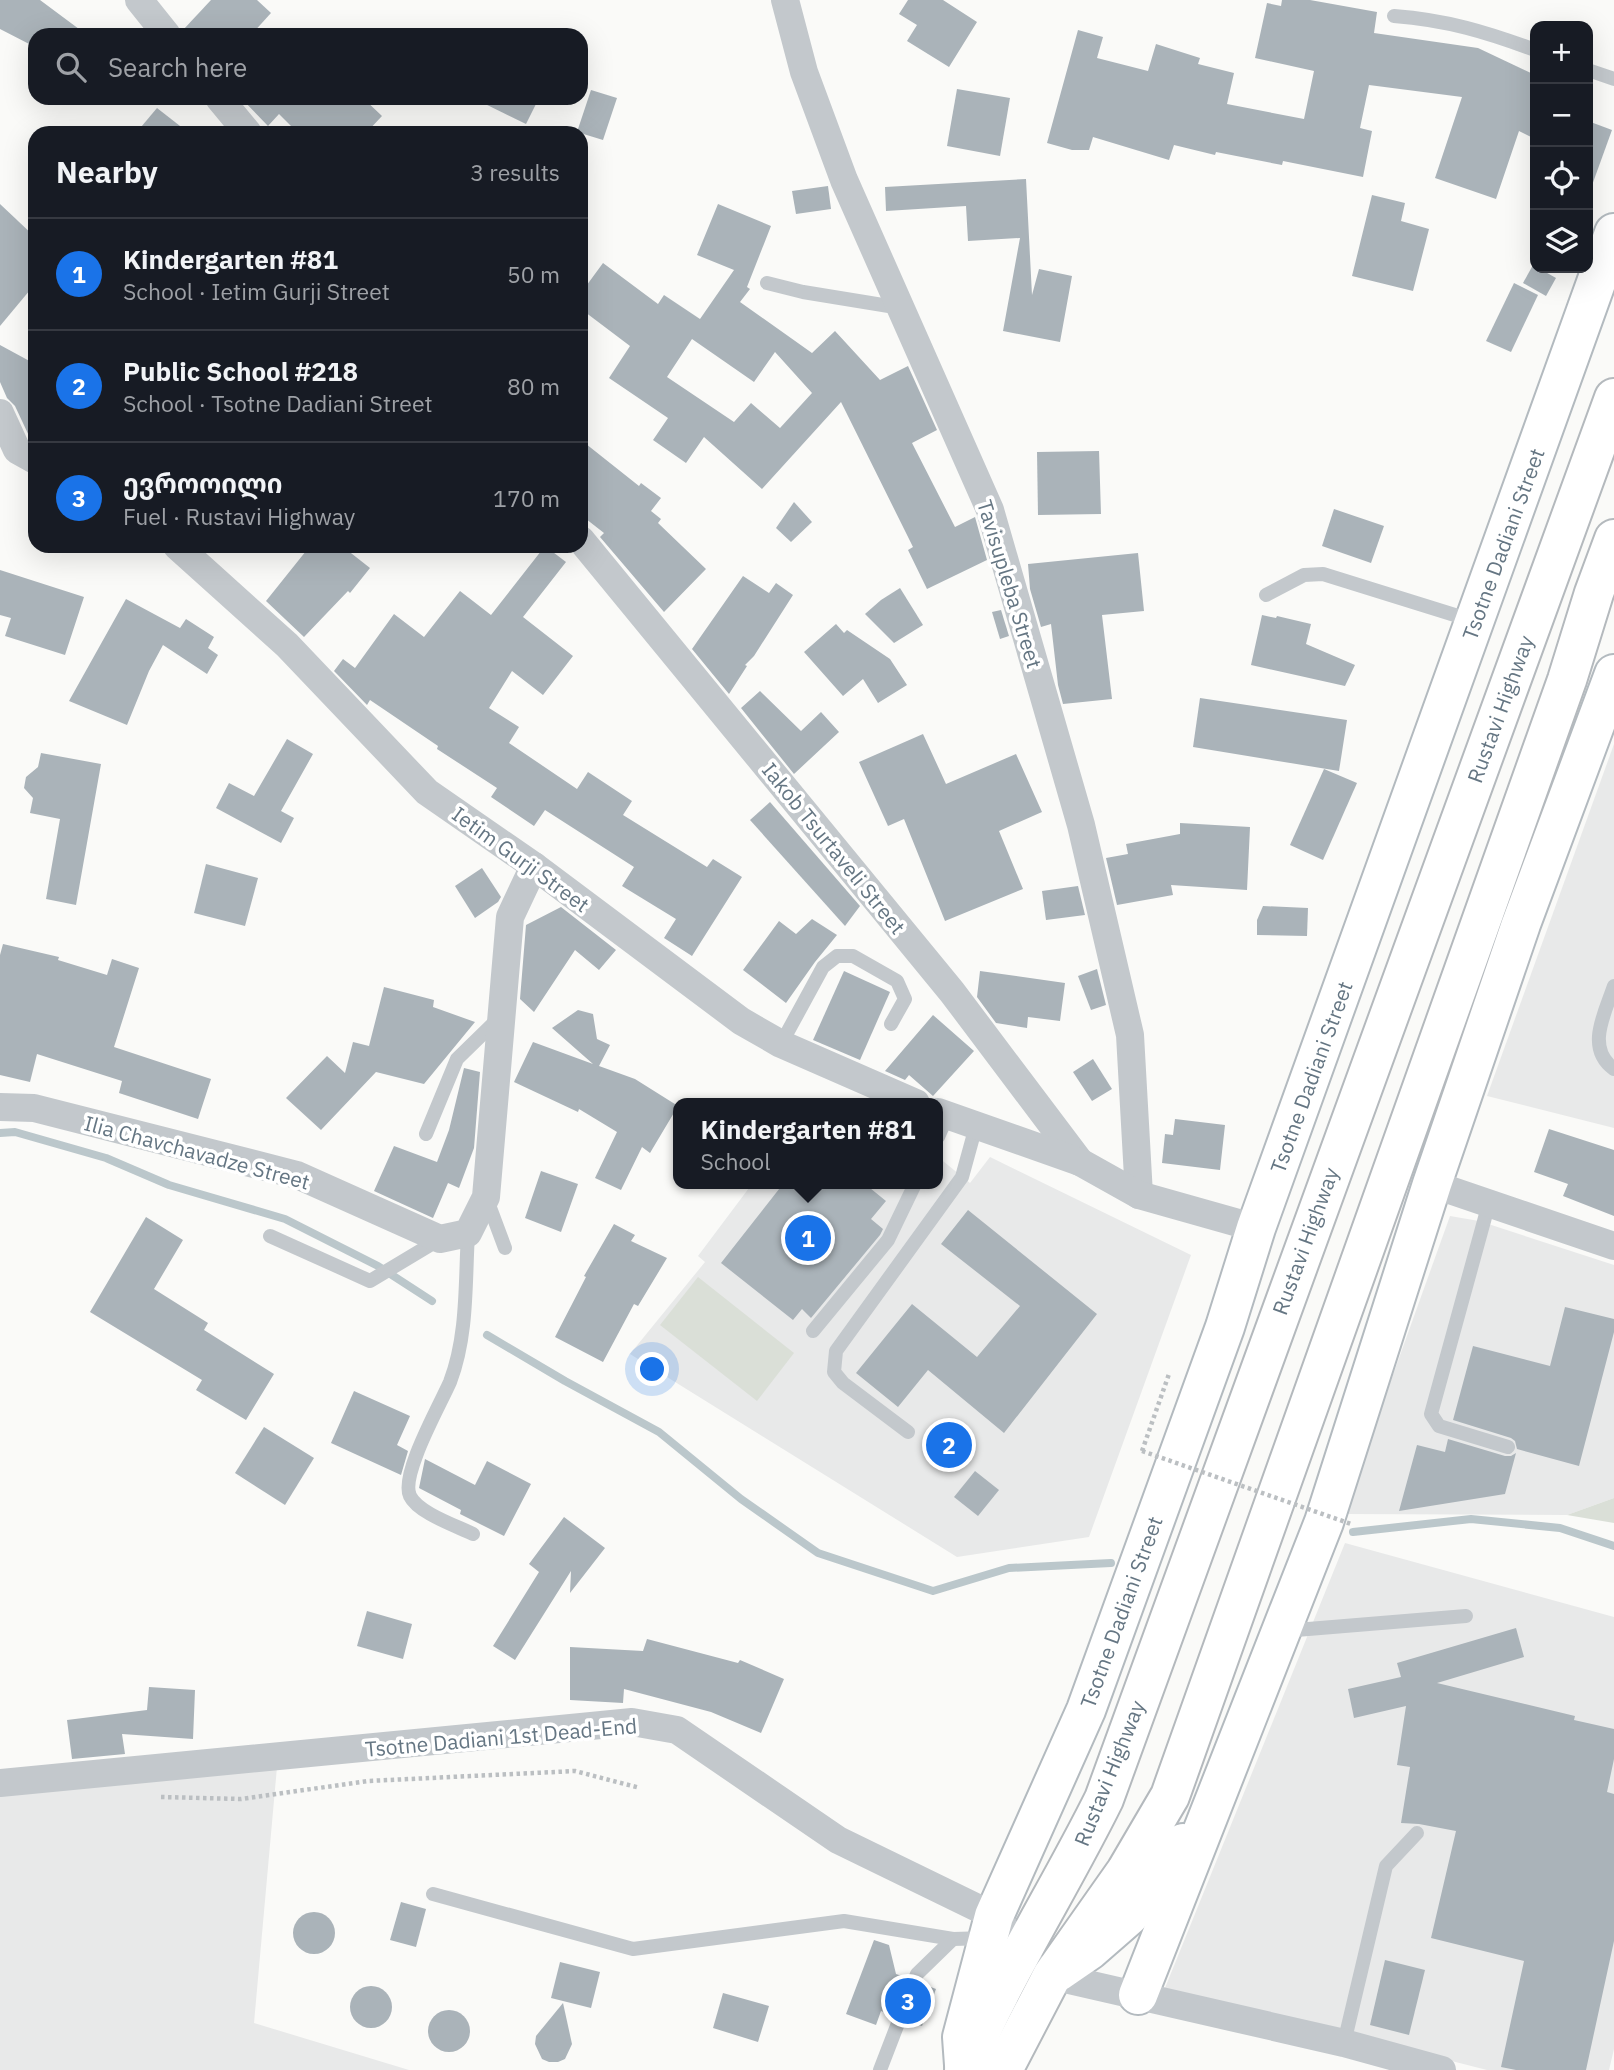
<!DOCTYPE html>
<meta charset="utf-8">
<style>
body{margin:0;font-family:"IBM Plex Sans","Noto Sans Georgian",sans-serif;background:#20242c;color:#f1f3f6}
.controls{position:absolute;right:21px;top:21px;display:grid;overflow:hidden;border-radius:14px;box-shadow:0 7px 28px #0002}
.controls button{width:63px;height:63px;display:grid;place-items:center;padding:0;border:0;border-bottom:2px solid #363941;background:#171b24;color:#f1f3f6;font:35px sans-serif}
.you{position:absolute;left:653px;top:1370px;width:24px;height:24px;margin:-18px;border:5px solid #fff;border-radius:50%;background:#1a73e8;box-shadow:0 0 0 10px #1a73e833}
.badge{display:grid;place-items:center;width:46px;height:46px;border-radius:50%;background:#1a73e8;color:#fff;font-size:23px;font-weight:700}
.pin{position:absolute;translate:-50% -50%;border:4px solid #fff;box-shadow:0 2px 7px #0006}
.popup{position:absolute;left:673px;top:1098px;width:270px;height:91px;box-sizing:border-box;display:grid;place-content:center;border-radius:14px;background:#171b24;filter:drop-shadow(0 2px 5px #0005);font-size:23px;white-space:nowrap;color:#9ea1a6}
.popup b{font-size:26px;color:#f1f3f6}
.popup::after{content:'';position:absolute;left:50%;top:100%;margin-left:-14px;border:14px solid transparent;border-top-color:#171b24}
.list{margin:0;padding:0;list-style:none}
h2{display:flex;justify-content:space-between;align-items:center;height:91px;margin:0;padding:0 28px;font-size:30px}
h2 small{font-size:23px;font-weight:400;color:#9ea1a6}
.list li{display:grid;grid-template-columns:46px 1fr auto;gap:21px;align-items:center;box-sizing:border-box;height:112px;padding:0 28px;border-top:2px solid #363941}
.list b{display:block;font-size:26px;white-space:nowrap}
.list p{margin:0;font-size:23px;white-space:nowrap;color:#9ea1a6}
.list em{font-size:23px;font-style:normal;color:#9ea1a6}
.icon{flex:none;width:38px;height:38px;fill:none;stroke:currentColor;stroke-width:2;stroke-linecap:round;stroke-linejoin:round}
.map{position:relative;flex:none;width:1614px;height:2070px;overflow:hidden}
.search{position:absolute;background:#171b24;box-shadow:0 7px 28px #0002;left:28px;top:28px;width:560px;height:77px;display:flex;align-items:center;gap:18px;box-sizing:border-box;padding:0 24px;border-radius:21px;color:#9ea1a6;font-size:26px}
.panel{position:absolute;background:#171b24;box-shadow:0 7px 28px #0002;left:28px;top:126px;width:560px;height:427px;border-radius:21px}
.map>svg:first-child{display:block}
.built{fill:#e8e9e9}
.green{fill:#dadfd7}
.lines{fill:none;stroke-linecap:round;stroke-linejoin:round}
.stream{stroke:#bbc7cb;stroke-width:8}
.building{fill:#aab3b9;fill-rule:evenodd}
.secondary-casing{stroke:#b3babf;stroke-width:42}
.highway-casing{stroke:#b4b9bd;stroke-width:42}
.path{stroke:#bbbfc2;stroke-width:4.5;stroke-dasharray:3.5 3.5;stroke-linecap:butt}
.lane{stroke:#c3c8cc;stroke-width:14}
.street{stroke:#c3c8cc;stroke-width:28}
.secondary{stroke:#fff;stroke-width:38}
.highway{stroke:#fff;stroke-width:38}
.path-bridge{stroke:#bbbfc2;stroke-width:4.5;stroke-dasharray:3.5 3.5;stroke-linecap:butt}
.labels{text-anchor:middle;dominant-baseline:central;stroke-width:7;stroke-linejoin:round;paint-order:stroke}
.street-label{font-size:21px;fill:#657683;stroke:#fff}
</style>
<div class="map">
<svg width="1614" height="2070" viewBox="0 0 1614 2070">
<rect width="100%" height="100%" fill="#fafaf8"/>
<!-- built -->
<g class="built">
<polygon points="1614,744 1614,1128 1487,1096"/>
<polygon points="938,1157 970,1183 990,1157 1191,1255 1089,1537 957,1557 630,1354 705,1262 698,1256 752,1184 938,1184"/>
<polygon points="1450,1216 1479,1221 1614,1265 1614,1498 1567,1515 1343,1514"/>
<polygon points="1345,1543 1614,1617 1614,2049 1609,2070 1487,2070 1165,1988"/>
<polygon points="277,1767 254,2023 409,2070 0,2070 0,1789"/>
</g>
<!-- green -->
<g class="green">
<polygon points="698,1277 794,1353 757,1401 660,1325"/>
<polygon points="1614,1498 1614,1523 1567,1515"/>
</g>
<g class="lines">
<!-- stream -->
<g class="stream">
<polyline points="0,1133 15,1132 106,1158 169,1185 285,1219 378,1266 432,1301"/>
<polyline points="487,1335 565,1381 659,1432 741,1499 818,1553 933,1591 1009,1568 1111,1563"/>
<polyline points="1353,1532 1471,1519 1560,1528 1614,1546"/>
</g>
</g>
<!-- building -->
<g class="building">
<polygon points="0,0 40,0 87,35 35,35 35,47 0,29"/>
<polygon points="211,0 257,0 271,13 251,35 183,35 183,30"/>
<polygon points="908,0 943,0 977,22 949,67 907,41 917,25 899,14"/>
<polygon points="1282,0 1310,0 1377,12 1374,33 1478,48 1535,75 1535,139 1519,131 1496,199 1435,178 1462,97 1369,85 1360,128 1372,131 1363,177 1283,161 1282,165 1216,152 1215,155 1174,145 1169,160 1093,137 1089,150 1072,150 1047,143 1078,30 1103,37 1097,58 1148,71 1156,44 1200,58 1198,64 1234,73 1227,104 1304,119 1314,71 1255,58 1267,3 1281,6"/>
<polygon points="957,89 1010,98 1000,156 947,146"/>
<polygon points="591,90 617,98 603,140 577,132"/>
<polygon points="241,98 363,98 382,116 366,133 298,133 279,114 268,126"/>
<polygon points="473,98 539,98 526,124"/>
<polygon points="157,108 189,133 136,133"/>
<polygon points="1588,121 1612,130 1591,188 1588,188"/>
<polygon points="1026,179 1032,295 1039,269 1072,276 1060,342 1003,331 1020,238 968,241 966,206 886,211 885,187"/>
<polygon points="828,186 831,209 796,214 792,191"/>
<polygon points="1372,195 1405,203 1401,221 1429,229 1413,291 1352,276"/>
<polygon points="0,204 35,237 35,284 0,326"/>
<path d="M718 204 771 226 747 287 750 289 740 302 812 353 835 331 880 380 908 366 937 430 912 443 955 527 975 517 987 560 927 589 908 550 913 547 841 402 762 489 704 437 686 463 653 440 668 418 609 378 630 346 581 309V293L603 263 658 304 664 295 700 319 734 270 697 255ZM692 339 754 382 775 352 812 393 780 428 751 403 734 422 667 377Z"/>
<polygon points="1533,265 1556,278 1546,296 1523,283"/>
<polygon points="1514,283 1538,295 1511,352 1486,341"/>
<polygon points="0,345 35,364 35,441 30,438 15,406 7,398 0,382"/>
<polygon points="581,440 639,486 641,483 661,498 651,511 661,519 658,523 706,569 664,612 600,537 604,533 581,515"/>
<polygon points="1099,451 1101,514 1038,515 1037,452"/>
<polygon points="794,502 812,522 791,542 776,528"/>
<polygon points="1334,509 1384,526 1371,563 1322,546"/>
<polygon points="310,546 342,546 370,568 350,593 348,591 304,637 266,601"/>
<polygon points="545,546 566,562 523,617 573,656 543,695 512,671 489,708 519,727 509,743 577,789 588,772 632,801 623,815 707,867 713,859 742,877 692,956 664,938 676,919 622,886 634,867 545,810 534,826 491,797 497,788 437,749 438,746 370,700 367,705 334,671 343,659 355,668 394,614 424,637 460,591 491,615"/>
<polygon points="1138,553 1144,611 1102,615 1112,699 1063,704 1058,685 1051,624 1041,627 1030,589 1028,564"/>
<polygon points="0,570 84,597 65,655 5,636 11,618 0,615"/>
<polygon points="743,576 769,593 776,583 793,595 754,656 745,665 747,666 729,694 692,649"/>
<polygon points="900,588 923,625 894,643 865,614 881,600"/>
<polygon points="126,599 180,628 186,619 214,637 208,648 218,655 207,674 163,645 149,671 127,725 69,701"/>
<polygon points="1001,610 1009,636 1000,639 992,612"/>
<polygon points="1262,615 1276,618 1277,616 1311,624 1306,644 1355,665 1345,686 1251,665"/>
<polygon points="836,624 844,633 847,630 890,659 907,685 878,703 863,679 843,696 804,652"/>
<polygon points="760,691 801,731 821,712 839,732 794,774 741,708"/>
<polygon points="1200,698 1347,720 1339,771 1193,747"/>
<polygon points="923,734 946,784 1016,754 1042,812 999,831 1023,889 945,921 904,819 888,826 859,762"/>
<polygon points="287,739 313,754 281,811 294,818 281,843 216,808 229,783 254,796"/>
<polygon points="41,753 101,764 76,905 46,899 60,819 30,813 33,798 24,788 26,777 38,767"/>
<polygon points="1324,769 1357,783 1323,860 1290,845"/>
<polygon points="770,802 860,906 845,926 750,820"/>
<polygon points="1180,823 1250,827 1247,890 1171,885 1173,895 1117,905 1106,858 1128,854 1126,844 1180,834"/>
<polygon points="206,864 258,878 245,926 194,913"/>
<polygon points="482,868 501,897 498,902 475,918 455,886"/>
<polygon points="1078,886 1085,915 1046,920 1042,891"/>
<polygon points="1263,906 1308,908 1307,936 1257,935 1257,920"/>
<polygon points="561,907 616,950 599,970 575,950 534,1012 520,999 526,925"/>
<polygon points="812,919 837,935 815,962 786,1003 743,970 779,921 796,934"/>
<polygon points="3,944 59,957 58,960 107,975 112,959 139,968 114,1047 211,1079 198,1119 119,1093 122,1081 37,1054 30,1082 0,1075 0,955"/>
<polygon points="1097,969 1106,1005 1091,1010 1078,976"/>
<polygon points="844,971 890,992 860,1060 813,1040"/>
<polygon points="980,971 1065,983 1060,1021 1028,1017 1027,1028 996,1023 977,997"/>
<polygon points="384,987 434,1000 433,1007 475,1022 424,1084 376,1072 321,1130 286,1098 327,1056 345,1073 353,1042 369,1046"/>
<polygon points="578,1010 593,1014 597,1039 610,1045 599,1066 635,1079 678,1106 650,1153 642,1147 621,1190 595,1178 617,1132 579,1109 578,1112 514,1082 533,1042 593,1064 552,1028"/>
<polygon points="933,1015 974,1051 933,1096 909,1075 905,1080 885,1071"/>
<polygon points="1093,1059 1112,1089 1092,1101 1073,1072"/>
<polygon points="464,1068 480,1072 474,1148 459,1188 448,1183 433,1218 374,1191 394,1146 437,1162 449,1130"/>
<polygon points="1175,1119 1225,1125 1220,1170 1162,1163 1165,1134 1173,1135"/>
<polygon points="1549,1129 1614,1150 1614,1216 1563,1196 1568,1184 1534,1172"/>
<polygon points="541,1171 578,1184 561,1232 525,1218"/>
<polygon points="783,1184 865,1184 886,1201 871,1219 883,1229 880,1235 811,1318 802,1309 793,1320 721,1263"/>
<polygon points="968,1210 1097,1314 1004,1433 928,1370 898,1407 856,1373 912,1304 977,1357 1020,1306 941,1244"/>
<polygon points="146,1217 183,1240 154,1289 208,1323 204,1330 274,1374 246,1420 196,1390 202,1380 90,1312"/>
<polygon points="614,1224 635,1235 631,1241 667,1258 638,1306 634,1304 603,1362 555,1337 586,1277 584,1276"/>
<polygon points="1565,1307 1614,1319 1614,1332 1579,1466 1517,1449 1515,1441 1511,1438 1453,1420 1473,1346 1550,1366"/>
<polygon points="354,1391 410,1416 397,1445 408,1451 401,1475 331,1443"/>
<polygon points="264,1427 314,1458 285,1505 235,1473"/>
<polygon points="1448,1439 1505,1456 1511,1456 1516,1453 1505,1494 1399,1511 1417,1445 1445,1452"/>
<polygon points="425,1459 475,1485 487,1461 531,1484 504,1536 460,1514 461,1510 419,1488"/>
<polygon points="975,1471 999,1490 978,1516 954,1497"/>
<polygon points="564,1517 605,1548 570,1593 571,1571 515,1660 493,1646 539,1572 529,1564"/>
<polygon points="367,1611 412,1624 403,1659 357,1646"/>
<polygon points="1516,1628 1524,1657 1437,1683 1575,1716 1574,1720 1614,1729 1614,1759 1607,1792 1614,1794 1614,1941 1586,2070 1516,2070 1501,2067 1524,1961 1431,1938 1456,1831 1419,1824 1401,1823 1410,1767 1397,1765 1406,1706 1354,1718 1348,1689 1401,1677 1397,1663"/>
<polygon points="647,1639 738,1663 740,1660 784,1679 761,1733 711,1712 624,1689 623,1703 570,1700 570,1647 643,1651"/>
<polygon points="149,1687 195,1690 193,1739 122,1734 125,1754 72,1759 67,1720 147,1710"/>
<polygon points="401,1902 426,1909 416,1947 390,1940"/>
<circle cx="314" cy="1933" r="21"/>
<polygon points="874,1940 889,1945 896,1974 905,1977 891,2015 881,2011 876,2025 846,2014"/>
<polygon points="1385,1960 1425,1970 1409,2035 1370,2025"/>
<polygon points="560,1962 600,1972 591,2008 551,1998"/>
<polygon points="923,1984 936,1989 922,2026 909,2022"/>
<circle cx="371" cy="2007" r="21"/>
<polygon points="723,1993 769,2006 758,2042 713,2028"/>
<polygon points="563,2003 572,2044 565,2059 558,2062 549,2062 542,2059 535,2044 536,2036"/>
<circle cx="449" cy="2031" r="21"/>
</g>
<g class="lines">
<!-- secondary casing -->
<g class="secondary-casing">
<g id="secondary">
<polyline points="1058,1972 1090,1950 1129,1916 1183,1843"/>
<polyline points="1138,1995 1324,1522 1432,1184 1521,924 1614,674"/>
<polyline points="964,2065 962,2037 994,1916 1086,1710 1225,1327 1256,1228 1614,233"/>
</g>
</g>
<!-- highway casing -->
<g class="highway-casing">
<g id="highway">
<path d="M964 2070C1003 1976 1059 1890 1104 1799L1614 398"/>
<polyline points="1003,2070 1052,1976 1126,1871 1170,1796 1567,680 1594,593 1614,539"/>
</g>
</g>
<!-- path -->
<g class="path">
<polyline points="1142,1451 1169,1374"/>
<polyline points="161,1797 241,1799 368,1781 575,1771 640,1788"/>
</g>
<!-- lane -->
<g class="lane">
<path d="M1394 16C1447 20 1486 32 1535 50"/>
<polyline points="1588,70 1614,79"/>
<polyline points="767,283 803,292 901,308"/>
<polyline points="1266,595 1304,575 1323,574 1474,621"/>
<path d="M1614 986C1605 1013 1585 1048 1614 1069"/>
<polyline points="781,1044 823,967 837,956 853,956 897,981 905,999 891,1024"/>
<polyline points="426,1134 457,1059 498,1019"/>
<polyline points="938,1137 947,1117"/>
<polyline points="486,1197 505,1248"/>
<polyline points="1489,1203 1431,1414 1439,1426 1508,1447"/>
<path d="M468 1233C465 1282 468 1335 450 1382 440 1405 400 1475 410 1496 418 1513 457 1526 473 1534"/>
<polyline points="270,1236 370,1281 440,1239"/>
<polyline points="813,1331 888,1240 915,1184"/>
<polyline points="908,1432 843,1383 834,1372 836,1351 962,1177 976,1126"/>
<polyline points="1284,1631 1466,1616"/>
<polyline points="433,1894 633,1949 844,1921 953,1939 987,1938"/>
<polyline points="1344,2043 1386,1866 1417,1833"/>
<polyline points="880,2070 917,1974 953,1939"/>
</g>
<!-- street -->
<g class="street">
<polyline points="139,0 167,35"/>
<polyline points="785,0 804,72 844,180 990,510 1081,825 1130,1035 1139,1195"/>
<polyline points="219,98 248,133"/>
<polyline points="0,413 17,450 35,460"/>
<polyline points="581,540 952,992 1080,1162"/>
<polyline points="177,546 287,645 427,792 534,866 741,1021 781,1044 916,1103"/>
<polyline points="0,1107 34,1108 297,1175 440,1239 468,1233 486,1197 510,917 534,866"/>
<polyline points="938,1112 1080,1162 1139,1195 1256,1228"/>
<polyline points="1432,1184 1614,1246"/>
<polyline points="0,1783 632,1722 677,1730 838,1840 994,1916 1005,1929"/>
<polyline points="1045,1970 1052,1976 1344,2043 1442,2070"/>
</g>
<!-- secondary -->
<use href="#secondary" class="secondary"/>
<!-- highway -->
<use href="#highway" class="highway"/>
<!-- path-bridge -->
<polyline class="path-bridge" points="1142,1451 1351,1524"/>
</g>
<g class="labels">
<!-- street labels -->
<g class="street-label">
<text transform="translate(1503 544) rotate(-70)">Tsotne Dadiani Street</text>
<text transform="translate(1010 584) rotate(73)">Tavisupleba Street</text>
<text transform="translate(1500 709) rotate(-70)">Rustavi Highway</text>
<text transform="translate(834 848) rotate(51)">Iakob Tsurtaveli Street</text>
<text transform="translate(521 859) rotate(36)">Ietim Gurji Street</text>
<text transform="translate(1311 1077) rotate(-70)">Tsotne Dadiani Street</text>
<text transform="translate(197 1152) rotate(15)">Ilia Chavchavadze Street</text>
<text transform="translate(1305 1241) rotate(-70)">Rustavi Highway</text>
<text transform="translate(1121 1612) rotate(-70)">Tsotne Dadiani Street</text>
<text transform="translate(501 1737) rotate(-5)">Tsotne Dadiani 1st Dead-End</text>
<text transform="translate(1109 1773) rotate(-68)">Rustavi Highway</text>
</g>
</g>
</svg>
<div class="controls">
<button>+</button>
<button>−</button>
<button><svg class="icon" aria-label="locate" viewBox="0 0 24 24"><circle cx="12" cy="12" r="6"/><path d="M12 2v4M12 18v4M2 12h4M18 12h4"/></svg></button>
<button><svg class="icon" aria-label="layers" viewBox="0 0 24 24"><path d="M12 4l9 5-9 5-9-5zM3 14l9 5 9-5"/></svg></button>
</div>
<div class="you"></div>
<div class="pin badge" style="left:808px;top:1238px">1</div>
<div class="popup"><b>Kindergarten #81</b>School</div>
<div class="pin badge" style="left:949px;top:1445px">2</div>
<div class="pin badge" style="left:908px;top:2001px">3</div>
<div class="search"><svg class="icon" aria-label="search" viewBox="0 0 24 24"><circle cx="10" cy="10" r="6"/><path d="M15 15l6 6"/></svg>Search here</div>
<section class="panel">
<h2>Nearby<small>3 results</small></h2>
<ul class="list">
<li><span class="badge">1</span><div><b>Kindergarten #81</b><p>School · Ietim Gurji Street</p></div><em>50 m</em></li>
<li><span class="badge">2</span><div><b>Public School #218</b><p>School · Tsotne Dadiani Street</p></div><em>80 m</em></li>
<li><span class="badge">3</span><div><b>ევროოილი</b><p>Fuel · Rustavi Highway</p></div><em>170 m</em></li>
</ul>
</section>
</div>
